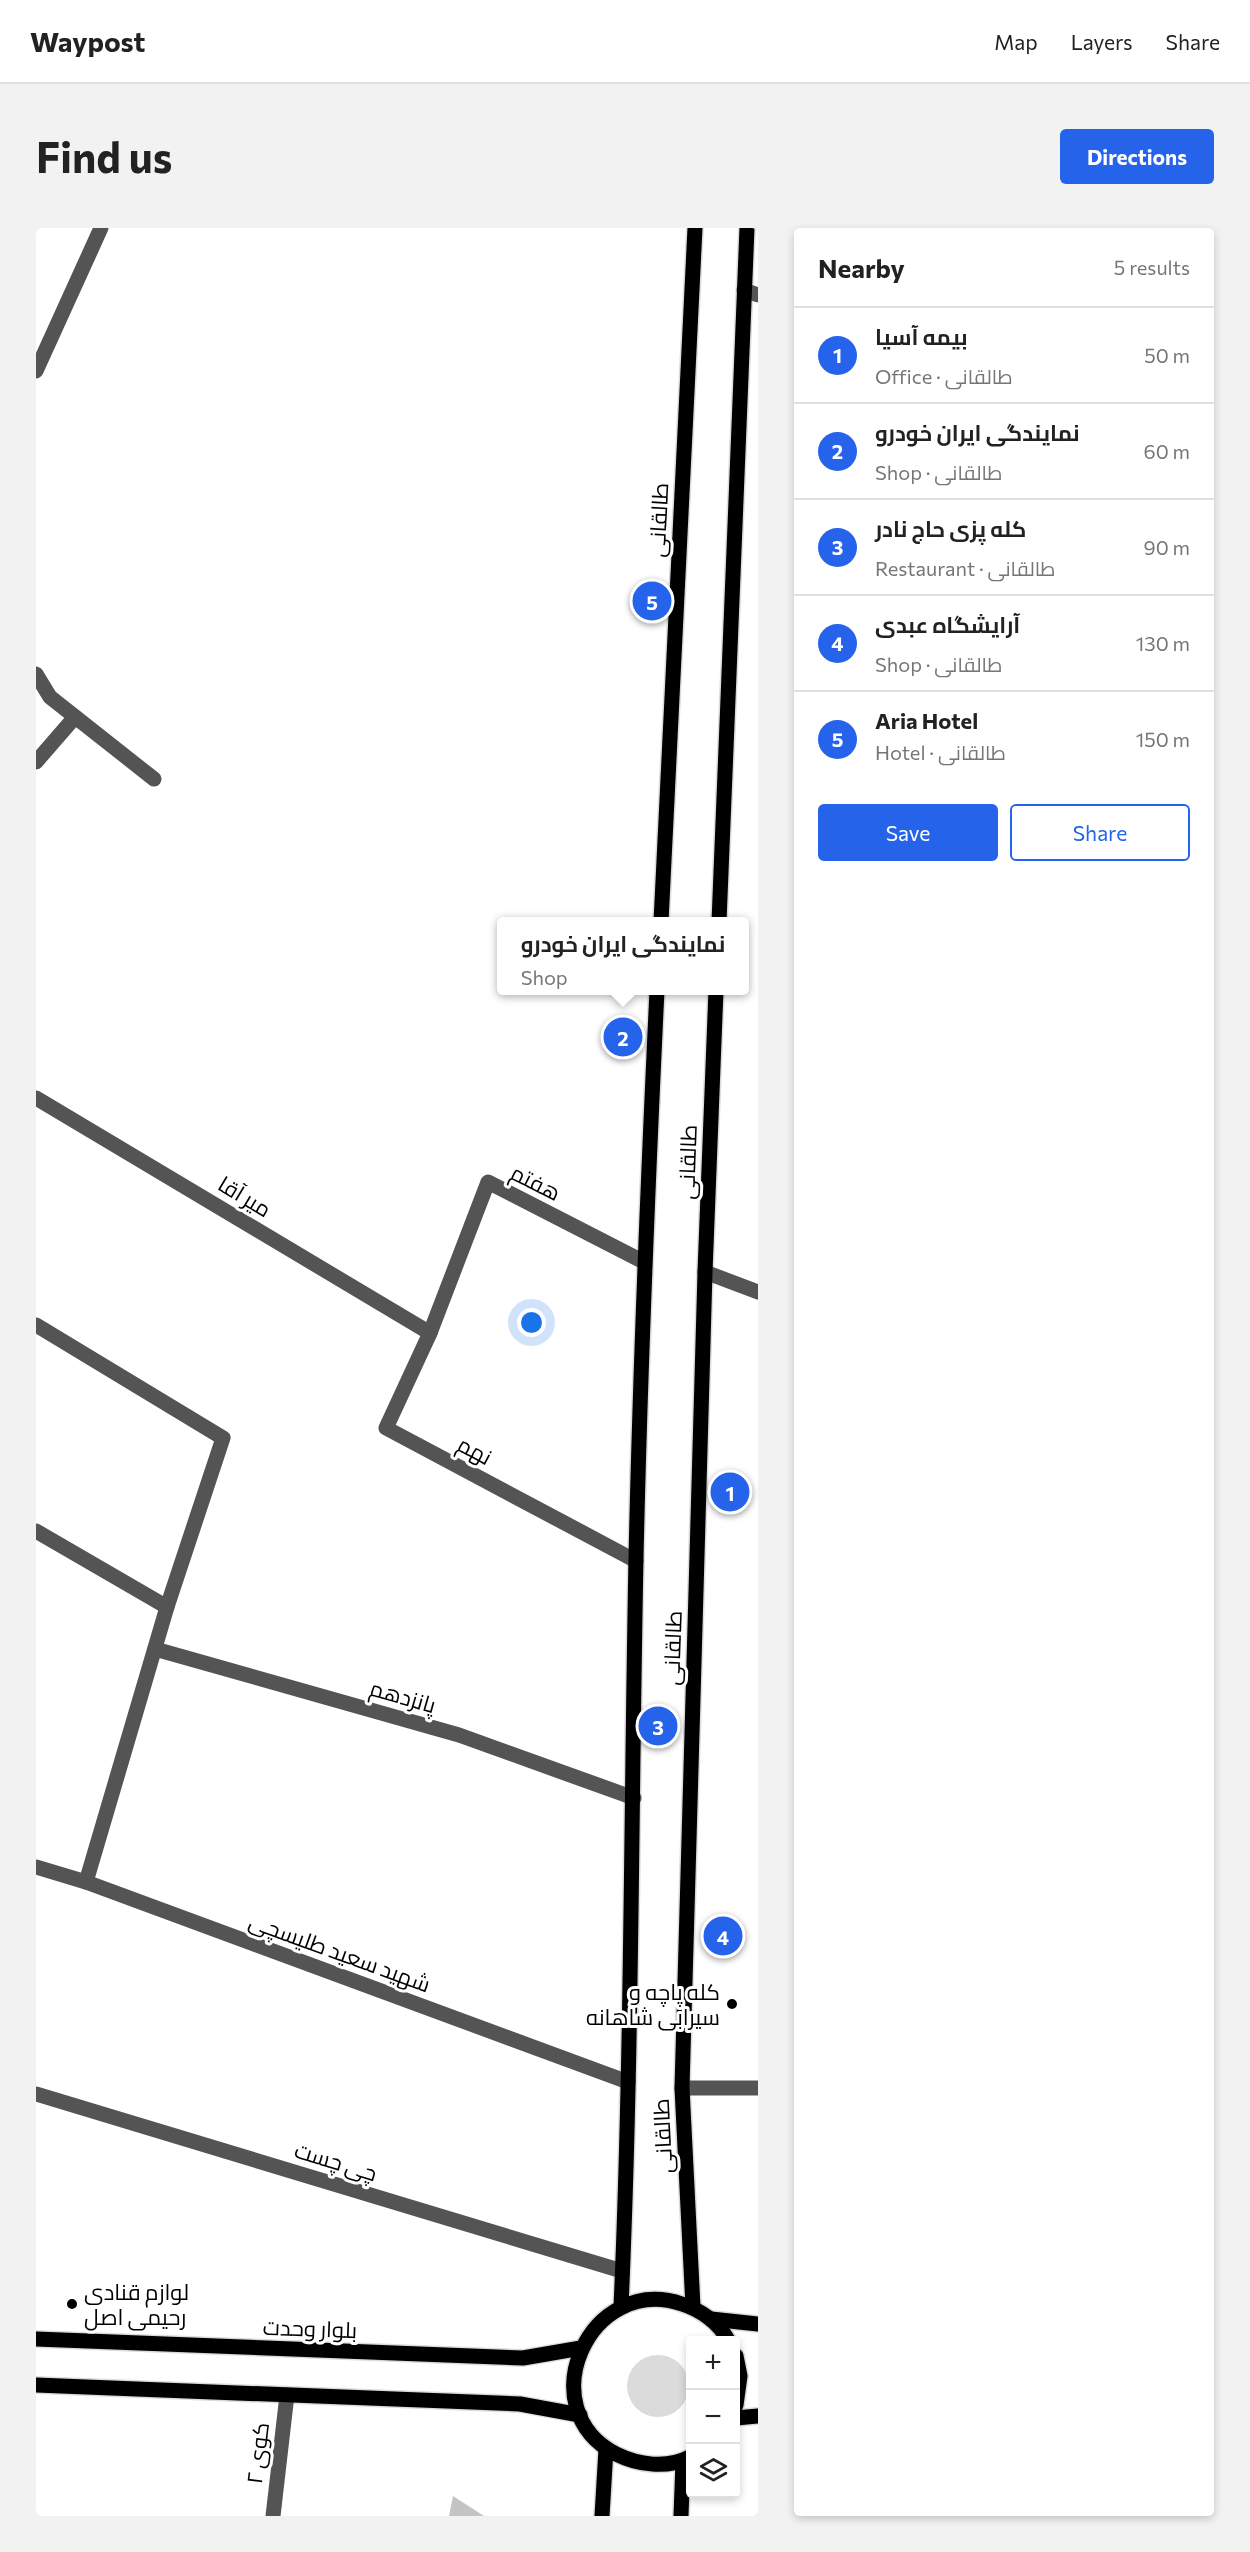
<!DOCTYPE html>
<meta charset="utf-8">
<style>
body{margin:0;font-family:Commissioner,Cairo,sans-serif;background:#f2f2f2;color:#222}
.controls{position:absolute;right:18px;bottom:18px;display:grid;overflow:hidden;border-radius:6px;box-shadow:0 3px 9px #0003}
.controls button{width:54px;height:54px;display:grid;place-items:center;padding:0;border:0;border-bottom:2px solid #e0e0e0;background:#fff;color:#222;font:30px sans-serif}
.you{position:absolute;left:496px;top:1095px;width:21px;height:21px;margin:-15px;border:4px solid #fff;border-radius:50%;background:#1a73e8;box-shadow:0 0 0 9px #1a73e833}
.badge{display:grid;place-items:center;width:39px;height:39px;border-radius:50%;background:#2563eb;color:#fff;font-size:20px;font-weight:700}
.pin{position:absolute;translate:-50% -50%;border:3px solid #fff;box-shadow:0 2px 6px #0006}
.popup{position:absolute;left:461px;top:689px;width:252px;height:78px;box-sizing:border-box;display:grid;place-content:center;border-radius:6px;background:#fff;filter:drop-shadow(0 2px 4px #0005);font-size:20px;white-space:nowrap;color:#767676}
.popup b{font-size:22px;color:#222}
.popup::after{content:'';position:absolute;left:50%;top:100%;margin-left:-12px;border:12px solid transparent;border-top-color:#fff}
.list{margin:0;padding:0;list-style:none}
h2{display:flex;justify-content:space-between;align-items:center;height:78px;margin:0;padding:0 24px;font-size:26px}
h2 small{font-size:20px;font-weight:400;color:#767676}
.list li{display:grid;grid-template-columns:39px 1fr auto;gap:18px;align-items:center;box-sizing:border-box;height:96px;padding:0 24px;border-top:2px solid #e0e0e0}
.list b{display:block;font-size:22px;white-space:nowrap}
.list p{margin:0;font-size:20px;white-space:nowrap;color:#767676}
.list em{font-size:20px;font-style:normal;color:#767676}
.actions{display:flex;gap:12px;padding:18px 24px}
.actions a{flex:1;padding:14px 0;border:2px solid #2563eb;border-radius:6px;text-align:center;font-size:21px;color:#2563eb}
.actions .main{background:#2563eb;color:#fff}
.icon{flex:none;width:33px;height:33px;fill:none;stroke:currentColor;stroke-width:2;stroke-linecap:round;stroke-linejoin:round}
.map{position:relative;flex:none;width:722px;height:2288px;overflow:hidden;border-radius:6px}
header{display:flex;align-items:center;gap:36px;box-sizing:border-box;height:84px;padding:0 30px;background:#fff;border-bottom:2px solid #e0e0e0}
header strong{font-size:28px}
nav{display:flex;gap:33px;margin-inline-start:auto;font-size:21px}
.intro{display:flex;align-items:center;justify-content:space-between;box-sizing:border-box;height:144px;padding:0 36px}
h1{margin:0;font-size:42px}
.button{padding:15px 27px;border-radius:6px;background:#2563eb;color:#fff;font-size:21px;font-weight:700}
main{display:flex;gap:36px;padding:0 36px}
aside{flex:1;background:#fff;border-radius:6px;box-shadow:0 3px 9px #0003}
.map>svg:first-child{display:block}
.green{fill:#dbdbdb}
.building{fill:#c4c4c4}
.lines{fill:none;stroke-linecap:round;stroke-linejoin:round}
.major-casing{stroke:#dbdbdb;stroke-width:18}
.minor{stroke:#545454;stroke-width:15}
.major{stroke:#000;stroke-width:15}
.poi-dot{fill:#000;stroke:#fff;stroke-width:2}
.labels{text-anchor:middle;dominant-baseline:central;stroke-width:6;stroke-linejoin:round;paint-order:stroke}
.street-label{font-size:22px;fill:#000;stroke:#fff}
.poi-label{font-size:22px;fill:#000;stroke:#fff;text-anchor:end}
</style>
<header>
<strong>Waypost</strong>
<nav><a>Map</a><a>Layers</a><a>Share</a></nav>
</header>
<div class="intro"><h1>Find us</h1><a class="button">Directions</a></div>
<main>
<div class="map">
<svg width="722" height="2288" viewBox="0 0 722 2288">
<rect width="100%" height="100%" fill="#fff"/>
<!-- green -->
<circle class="green" cx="622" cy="2158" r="31"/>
<!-- building -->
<polygon class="building" points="417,2268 448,2288 413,2288"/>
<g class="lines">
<!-- major casing -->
<g class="major-casing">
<g id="major">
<polyline points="625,694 659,0"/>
<polyline points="683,694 711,0"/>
<path d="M585 2079C596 1830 595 1581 600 1331 604 1142 612 952 621 762"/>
<polyline points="657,2079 646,1860 669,1044 680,762"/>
<polyline points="675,2091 722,2096"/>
<polyline points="0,2111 487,2130 545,2120"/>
<polyline points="700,2128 704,2148 700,2177"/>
<polyline points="0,2157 484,2176 544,2187"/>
<polyline points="700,2190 722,2188"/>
<path d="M654 2229C631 2241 602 2237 580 2226 493 2181 553 2045 646 2076 665 2082 683 2095 692 2112"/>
<polyline points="566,2288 570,2221"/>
<polyline points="645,2288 647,2233"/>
</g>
</g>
<!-- minor -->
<g class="minor">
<polyline points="708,62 722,67"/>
<polyline points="0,143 65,0"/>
<polyline points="0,446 14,469 118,551"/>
<polyline points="0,534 39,489"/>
<polyline points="0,870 394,1105"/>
<polyline points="669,1044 722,1064"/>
<polyline points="0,1097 187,1210 131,1379 50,1654"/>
<polyline points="0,1303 131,1379"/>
<polyline points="600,1333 350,1200 394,1105 452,954 608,1034"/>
<polyline points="119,1421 423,1507 598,1570"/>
<polyline points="0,1639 50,1654 592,1854"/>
<polyline points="646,1860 722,1860"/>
<polyline points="0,1866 586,2043"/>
<polyline points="237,2288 251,2167"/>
</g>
<!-- major -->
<use href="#major" class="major"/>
</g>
<!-- markers -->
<g class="poi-dot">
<circle cx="696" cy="1776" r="6"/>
<circle cx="36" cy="2076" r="6"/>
</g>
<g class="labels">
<!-- street labels -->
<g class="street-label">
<text transform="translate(622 292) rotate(-87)">طالقانی</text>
<text transform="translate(651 934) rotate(-88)">طالقانی</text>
<text transform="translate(500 954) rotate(27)">هفتم</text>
<text transform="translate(209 968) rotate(31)">میر آقا</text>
<text transform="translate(439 1222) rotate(28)">نهم</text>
<text transform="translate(636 1420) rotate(-88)">طالقانی</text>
<text transform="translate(367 1468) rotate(16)">پانزدهم</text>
<text transform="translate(304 1724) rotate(20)">شهید سعید طلیسچی</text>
<text transform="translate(626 1908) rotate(-93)">طالقانی</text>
<text transform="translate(300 1933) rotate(17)">چی چست</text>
<text transform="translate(274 2100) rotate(2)">بلوار وحدت</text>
<text transform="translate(221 2225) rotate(-83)">کوی ۲</text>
</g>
<!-- poi labels -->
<g class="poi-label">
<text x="684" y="1763">کله پاچه و<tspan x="684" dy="25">سیرابی شاهانه</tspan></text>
<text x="48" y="2063" text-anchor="start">لوازم قنادی<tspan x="48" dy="25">رحیمی اصل</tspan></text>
</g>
</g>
</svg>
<div class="controls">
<button>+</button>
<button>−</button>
<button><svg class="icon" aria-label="layers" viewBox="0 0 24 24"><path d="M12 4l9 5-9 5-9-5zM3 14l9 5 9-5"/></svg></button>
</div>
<div class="you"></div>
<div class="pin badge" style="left:694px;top:1264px">1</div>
<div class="pin badge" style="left:587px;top:809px">2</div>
<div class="popup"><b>نمایندگی ایران خودرو</b>Shop</div>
<div class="pin badge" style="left:622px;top:1498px">3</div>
<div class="pin badge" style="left:687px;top:1708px">4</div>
<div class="pin badge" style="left:616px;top:373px">5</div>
</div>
<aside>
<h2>Nearby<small>5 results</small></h2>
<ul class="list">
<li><span class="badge">1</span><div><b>بیمه آسیا</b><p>Office · طالقانی</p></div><em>50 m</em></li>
<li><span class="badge">2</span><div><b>نمایندگی ایران خودرو</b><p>Shop · طالقانی</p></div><em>60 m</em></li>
<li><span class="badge">3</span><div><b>کله پزى حاج نادر</b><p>Restaurant · طالقانی</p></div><em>90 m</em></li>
<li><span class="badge">4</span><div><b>آرایشگاه عبدی</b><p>Shop · طالقانی</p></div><em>130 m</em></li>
<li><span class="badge">5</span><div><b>Aria Hotel</b><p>Hotel · طالقانی</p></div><em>150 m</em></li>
</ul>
<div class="actions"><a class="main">Save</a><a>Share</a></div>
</aside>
</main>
